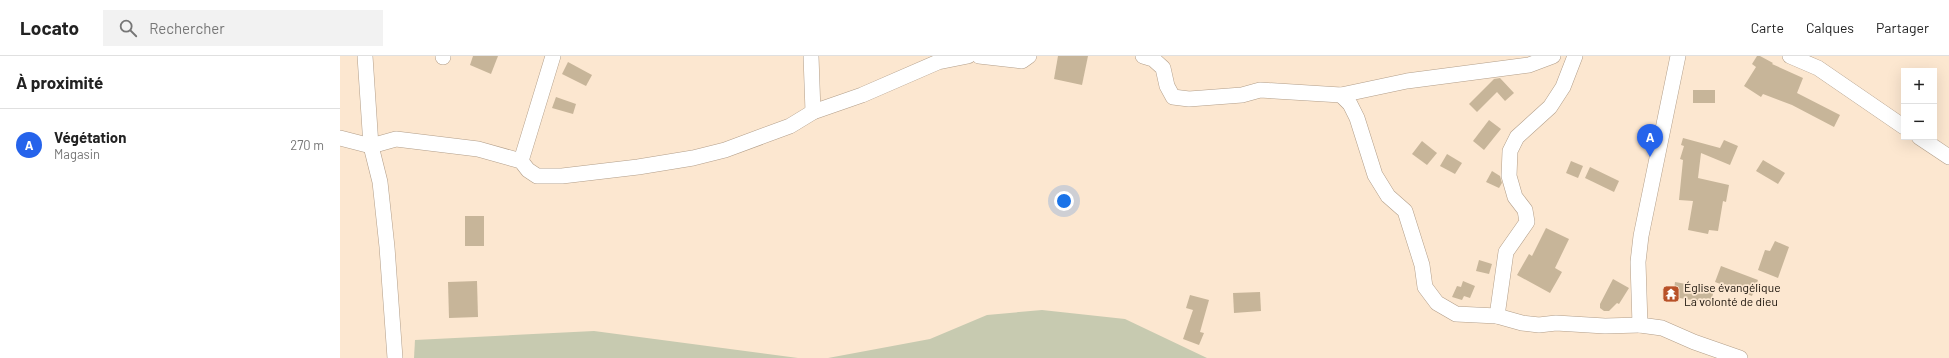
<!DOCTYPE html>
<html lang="fr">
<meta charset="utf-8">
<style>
body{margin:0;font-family:Barlow,sans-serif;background:#f2f2f2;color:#222}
.controls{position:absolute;right:12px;top:12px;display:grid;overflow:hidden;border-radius:0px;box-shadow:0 4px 16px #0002}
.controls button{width:36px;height:36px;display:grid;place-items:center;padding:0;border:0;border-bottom:1px solid #e0e0e0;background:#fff;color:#222;font:20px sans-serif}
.you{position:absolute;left:724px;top:145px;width:14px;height:14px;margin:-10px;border:3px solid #fff;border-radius:50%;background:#1a73e8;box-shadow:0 0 0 6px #1a73e833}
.badge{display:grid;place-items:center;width:26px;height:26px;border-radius:50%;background:#2563eb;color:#fff;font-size:13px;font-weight:700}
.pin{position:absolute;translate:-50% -33px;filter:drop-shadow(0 1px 2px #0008)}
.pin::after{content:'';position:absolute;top:21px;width:14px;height:12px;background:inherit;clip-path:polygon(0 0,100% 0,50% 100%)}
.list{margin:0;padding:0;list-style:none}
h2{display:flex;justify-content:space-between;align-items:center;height:52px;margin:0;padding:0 16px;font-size:17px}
h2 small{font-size:13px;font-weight:400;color:#767676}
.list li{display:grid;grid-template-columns:26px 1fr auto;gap:12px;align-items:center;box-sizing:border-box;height:72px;padding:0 16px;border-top:1px solid #e0e0e0}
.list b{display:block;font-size:15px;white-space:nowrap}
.list p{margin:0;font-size:13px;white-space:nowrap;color:#767676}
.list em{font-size:13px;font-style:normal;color:#767676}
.icon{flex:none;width:22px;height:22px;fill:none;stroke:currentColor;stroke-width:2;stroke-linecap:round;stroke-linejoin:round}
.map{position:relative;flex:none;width:1609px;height:302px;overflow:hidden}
header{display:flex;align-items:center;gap:24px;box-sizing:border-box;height:56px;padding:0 20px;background:#fff;border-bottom:1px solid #e0e0e0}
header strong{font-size:19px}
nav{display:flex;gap:22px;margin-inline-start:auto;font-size:14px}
.search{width:280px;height:36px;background:#f2f2f2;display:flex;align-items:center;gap:10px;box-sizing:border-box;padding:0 14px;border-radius:0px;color:#767676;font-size:15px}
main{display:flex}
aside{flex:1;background:#fff}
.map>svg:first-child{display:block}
.green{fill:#c7cab0}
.building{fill:#c7b599}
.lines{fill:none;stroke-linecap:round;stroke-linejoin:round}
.street-casing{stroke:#b29e89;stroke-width:16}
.street{stroke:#fff;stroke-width:15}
.labels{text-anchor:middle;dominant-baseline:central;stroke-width:3.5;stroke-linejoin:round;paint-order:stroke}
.poi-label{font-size:12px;fill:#181109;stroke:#fce7d0;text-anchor:start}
</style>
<header>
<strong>Locato</strong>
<div class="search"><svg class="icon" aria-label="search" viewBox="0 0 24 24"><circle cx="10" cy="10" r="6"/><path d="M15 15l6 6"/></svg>Rechercher</div>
<nav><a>Carte</a><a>Calques</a><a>Partager</a></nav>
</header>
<main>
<aside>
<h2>À proximité<small></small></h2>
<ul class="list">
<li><span class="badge">A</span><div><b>Végétation</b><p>Magasin</p></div><em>270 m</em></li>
</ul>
</aside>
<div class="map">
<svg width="1609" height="302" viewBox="0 0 1609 302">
<rect width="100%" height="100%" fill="#fce7d0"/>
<!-- green -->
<g class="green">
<polygon points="702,254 785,263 867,302 488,302 590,283 647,259"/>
<polygon points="254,275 458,302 74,302 75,284"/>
</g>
<!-- building -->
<g class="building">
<polygon points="133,0 158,0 151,18 130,9"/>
<polygon points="718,0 748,0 742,29 714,23"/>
<polygon points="1417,0 1420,0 1433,7 1432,8 1463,22 1457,37 1500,59 1494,71 1452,49 1423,38 1421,41 1404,30 1416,11 1412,8"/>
<polygon points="228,6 252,19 246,30 222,18"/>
<polygon points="1160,22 1174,37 1165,45 1157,36 1137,56 1129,48 1154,23"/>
<rect x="1353" y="34" width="22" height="13"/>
<polygon points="216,41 236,48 233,58 212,52"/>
<polygon points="1149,64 1161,73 1144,94 1133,85"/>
<polygon points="1343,82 1380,92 1384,84 1398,90 1390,109 1361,97 1358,122 1389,129 1386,146 1383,145 1378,175 1369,174 1368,178 1348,174 1353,145 1339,144 1343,104 1340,103 1344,90 1341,89"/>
<polygon points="1082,85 1097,97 1087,109 1072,98"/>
<polygon points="1107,98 1122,107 1115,118 1100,110"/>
<polygon points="1423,104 1445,117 1438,128 1416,115"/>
<polygon points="1231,105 1243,110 1238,122 1226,117"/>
<polygon points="1250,111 1279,125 1274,136 1245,122"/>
<polygon points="1152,115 1160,120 1162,127 1159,132 1146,126"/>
<rect x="125" y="160" width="19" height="30"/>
<polygon points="1206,172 1229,183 1215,212 1222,216 1210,237 1177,219 1189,198 1192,200"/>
<polygon points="1435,185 1449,191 1438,222 1418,214 1425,194 1430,195"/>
<polygon points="1139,204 1152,208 1149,218 1136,215"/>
<polygon points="1381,210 1418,224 1412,240 1375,226"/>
<polygon points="1273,223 1289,232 1279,248 1277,247 1269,255 1264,255 1260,252 1260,248"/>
<polygon points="137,225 138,261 109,262 108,226"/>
<polygon points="1123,225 1135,230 1130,242 1124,240 1122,244 1112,241 1117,230 1121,231"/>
<polygon points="1335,226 1374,233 1371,247 1333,241"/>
<polygon points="920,236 921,255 894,257 893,237"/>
<polygon points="850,239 869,244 860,276 864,277 859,289 843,283 853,254 846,252"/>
</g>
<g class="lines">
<!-- street casing -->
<g class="street-casing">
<g id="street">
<polyline points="25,0 31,90 40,126 47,191 55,302"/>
<polyline points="103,0 103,1"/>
<polyline points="471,0 473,56"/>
<polyline points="639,0 682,5 689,0"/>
<polyline points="803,0 813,3 823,12 827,30 833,41 849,43 902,39 920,34 1001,39 1067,25 1189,9 1213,0"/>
<polyline points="1338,0 1301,180 1298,206 1300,269 1322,272 1354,286 1400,302"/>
<polyline points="1450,0 1478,12 1564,71"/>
<polyline points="1001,39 1010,48 1017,62 1035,119 1048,140 1065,155 1082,209 1085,231 1097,247 1116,258 1157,260 1182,267 1199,269 1216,267 1265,270 1300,269"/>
<polyline points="1579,81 1609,101"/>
<polyline points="0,82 31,90 56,83 138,93 181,105 188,114 197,120 222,120 298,111 353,102 385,94 450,70 473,56 522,39 598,6 628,0"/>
<polyline points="181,105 213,0"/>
<polyline points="1157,260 1166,196 1187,166 1185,154 1175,141 1169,120 1170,95 1177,81 1210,51 1223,31 1235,0"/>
</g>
</g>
<!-- street -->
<use href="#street" class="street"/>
</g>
<!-- icons -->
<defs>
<g id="temple-square" transform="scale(0.9)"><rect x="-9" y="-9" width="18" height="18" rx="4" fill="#b85128" stroke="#fce7d0"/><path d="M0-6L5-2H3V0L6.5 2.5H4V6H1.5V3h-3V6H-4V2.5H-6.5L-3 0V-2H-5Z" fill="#fff"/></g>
</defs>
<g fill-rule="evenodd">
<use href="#temple-square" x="1331" y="238"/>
</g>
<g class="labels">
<!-- poi labels -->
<g class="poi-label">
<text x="1344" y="231">Église évangélique<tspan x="1344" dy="14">La volonté de dieu</tspan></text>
</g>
</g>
</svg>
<div class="controls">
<button>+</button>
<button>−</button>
</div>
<div class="you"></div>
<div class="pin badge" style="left:1310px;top:101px">A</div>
</div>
</main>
